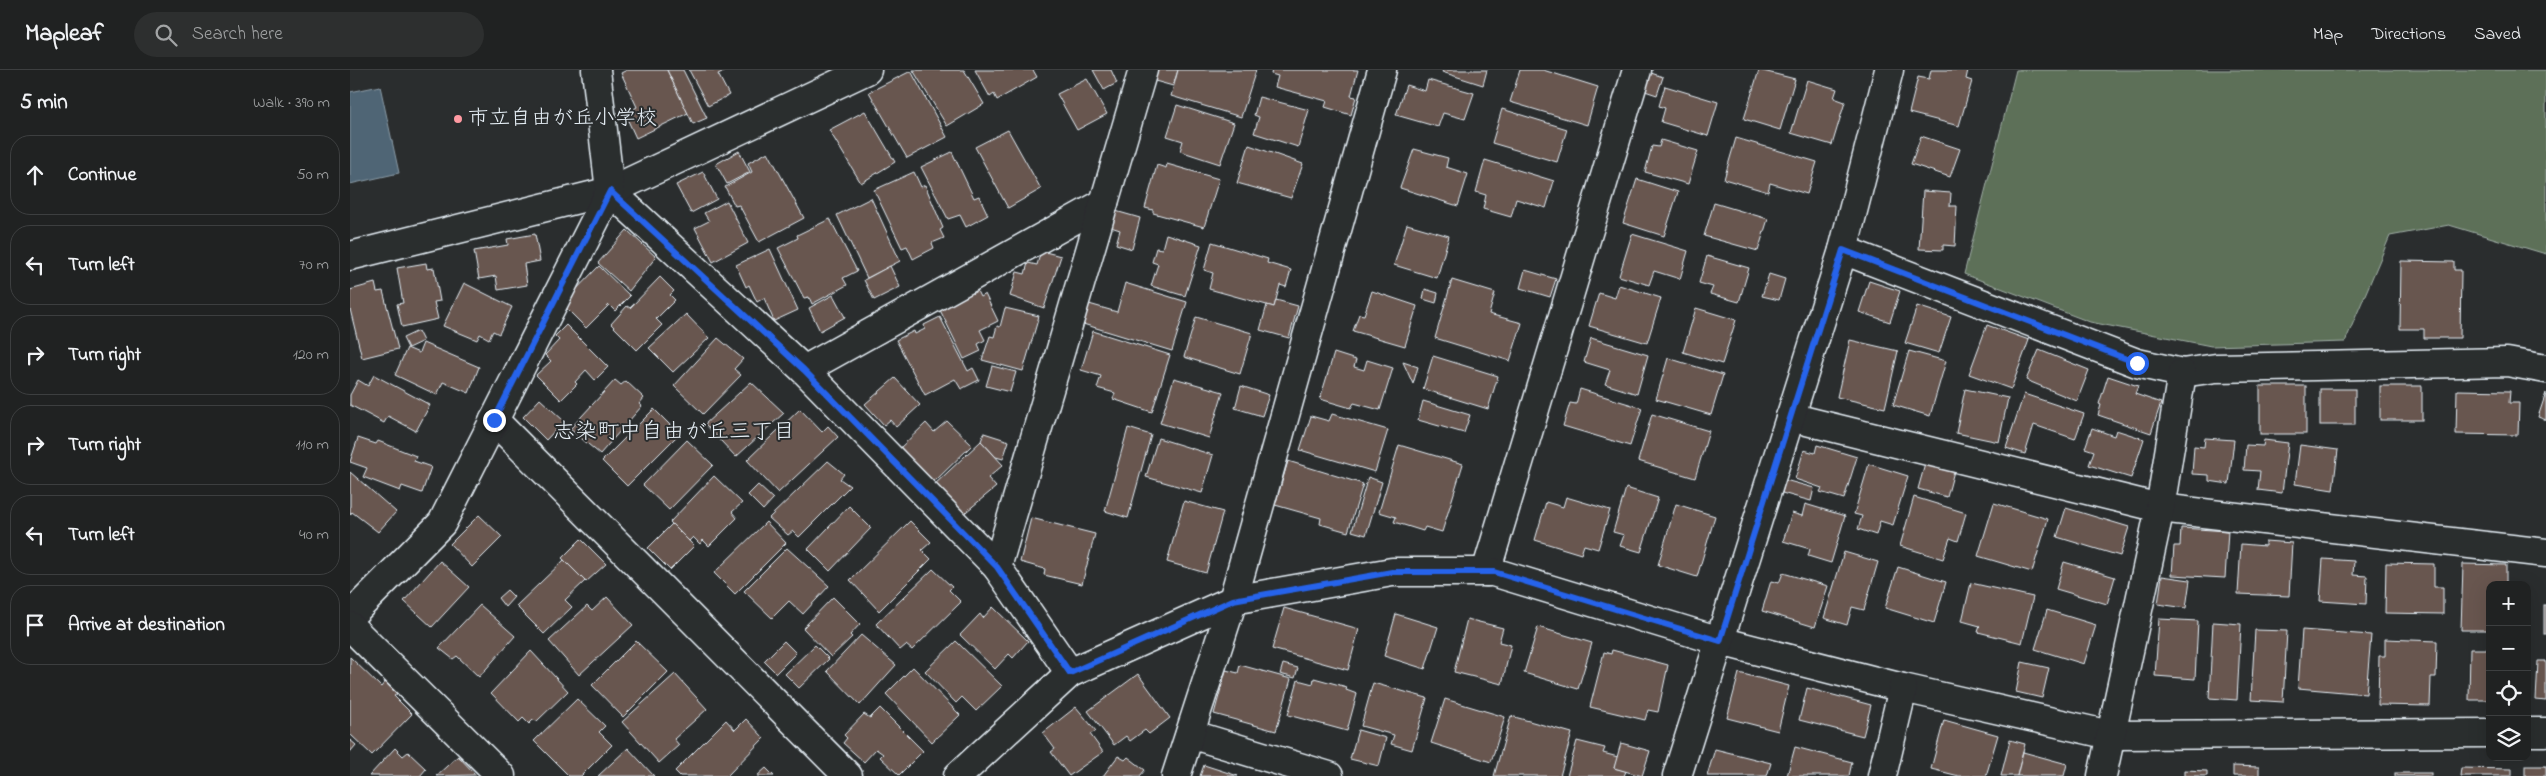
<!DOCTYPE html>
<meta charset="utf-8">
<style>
body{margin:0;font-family:"Indie Flower","Klee One",sans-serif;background:#2d2f2f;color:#f1f3f6}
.controls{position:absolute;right:15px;bottom:15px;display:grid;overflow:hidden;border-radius:10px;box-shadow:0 5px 20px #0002}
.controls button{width:45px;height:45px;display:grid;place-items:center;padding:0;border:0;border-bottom:1px solid #3d3f40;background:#202222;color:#f1f3f6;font:25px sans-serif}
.stop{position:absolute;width:15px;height:15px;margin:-11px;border:4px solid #2563eb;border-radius:50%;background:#fff}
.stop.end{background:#2563eb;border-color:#fff;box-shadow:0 1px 5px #0008}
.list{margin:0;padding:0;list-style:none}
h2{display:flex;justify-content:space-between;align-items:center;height:65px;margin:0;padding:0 20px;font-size:21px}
h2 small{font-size:16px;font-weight:400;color:#a2a4a5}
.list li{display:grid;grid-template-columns:32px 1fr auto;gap:15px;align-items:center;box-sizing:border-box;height:80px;margin:0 10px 10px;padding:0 10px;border:1px solid #3d3f40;border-radius:20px}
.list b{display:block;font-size:19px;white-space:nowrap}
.list em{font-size:16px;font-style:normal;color:#a2a4a5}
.icon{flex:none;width:28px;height:28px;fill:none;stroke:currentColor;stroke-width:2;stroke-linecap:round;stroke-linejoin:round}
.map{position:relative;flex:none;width:2196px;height:706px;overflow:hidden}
header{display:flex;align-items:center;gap:30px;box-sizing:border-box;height:70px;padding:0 25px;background:#202222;border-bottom:1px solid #3d3f40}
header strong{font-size:24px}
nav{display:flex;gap:28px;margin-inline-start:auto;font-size:18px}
.search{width:350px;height:45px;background:#2d2f2f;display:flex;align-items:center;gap:12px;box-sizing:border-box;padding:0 18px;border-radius:28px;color:#a2a4a5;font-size:19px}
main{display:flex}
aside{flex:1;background:#202222}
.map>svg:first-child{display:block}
.green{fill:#5d7059;stroke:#a2b0a8}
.water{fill:#4f6574;stroke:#8c9da9}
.building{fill:#675650;stroke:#e8f1f8}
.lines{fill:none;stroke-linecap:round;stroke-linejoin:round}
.minor-casing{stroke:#e8f1f8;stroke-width:31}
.minor{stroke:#2a2d2e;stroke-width:28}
.route{stroke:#2563eb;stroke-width:6}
.poi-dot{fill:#ff9aa2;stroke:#2a2d2e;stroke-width:2}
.labels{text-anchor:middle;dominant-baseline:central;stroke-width:4;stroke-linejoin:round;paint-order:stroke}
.poi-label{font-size:21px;fill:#e8f1f8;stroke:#2a2d2e;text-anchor:start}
.neighbourhood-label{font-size:22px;fill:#e8f1f8;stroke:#2a2d2e}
</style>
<header>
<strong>Mapleaf</strong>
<div class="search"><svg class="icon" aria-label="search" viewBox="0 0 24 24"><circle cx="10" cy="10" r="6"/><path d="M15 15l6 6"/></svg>Search here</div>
<nav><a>Map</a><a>Directions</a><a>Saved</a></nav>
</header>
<main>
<aside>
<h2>5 min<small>Walk · 390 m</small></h2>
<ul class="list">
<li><svg class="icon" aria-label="ahead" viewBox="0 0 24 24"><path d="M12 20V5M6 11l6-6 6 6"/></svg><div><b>Continue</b></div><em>50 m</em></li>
<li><svg class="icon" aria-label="left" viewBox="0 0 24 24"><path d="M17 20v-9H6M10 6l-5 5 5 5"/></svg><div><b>Turn left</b></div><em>70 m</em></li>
<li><svg class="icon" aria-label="right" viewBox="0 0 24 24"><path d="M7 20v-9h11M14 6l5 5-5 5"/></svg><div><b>Turn right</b></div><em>120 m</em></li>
<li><svg class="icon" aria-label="right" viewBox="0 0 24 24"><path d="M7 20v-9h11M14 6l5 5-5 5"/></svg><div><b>Turn right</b></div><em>110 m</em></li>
<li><svg class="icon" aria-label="left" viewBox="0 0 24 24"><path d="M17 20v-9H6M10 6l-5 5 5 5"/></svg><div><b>Turn left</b></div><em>40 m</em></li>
<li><svg class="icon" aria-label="arrive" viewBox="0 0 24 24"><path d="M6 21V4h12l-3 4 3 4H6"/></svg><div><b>Arrive at destination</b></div></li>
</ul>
</aside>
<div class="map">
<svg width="2196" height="706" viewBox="0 0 2196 706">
<rect width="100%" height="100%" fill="#2a2d2e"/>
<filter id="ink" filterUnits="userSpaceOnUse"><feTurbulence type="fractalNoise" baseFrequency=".02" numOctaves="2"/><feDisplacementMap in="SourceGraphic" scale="10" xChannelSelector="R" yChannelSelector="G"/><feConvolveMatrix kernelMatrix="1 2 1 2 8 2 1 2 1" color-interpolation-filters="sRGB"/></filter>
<g filter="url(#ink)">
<!-- green -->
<polygon class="green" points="1666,0 2196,0 2196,184 2099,155 2040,166 1995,272 1861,276 1740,252 1614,204"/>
<!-- water -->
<polygon class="water" points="30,16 49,103 0,114 0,22"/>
<!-- building -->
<g class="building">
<polygon points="277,0 317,0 338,43 286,68 275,44 287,37 271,3"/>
<polygon points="317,0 333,0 357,48 343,54"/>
<polygon points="339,0 376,0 368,4 379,25 358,36"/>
<polygon points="563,0 614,0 634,34 597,56"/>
<polygon points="625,0 683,0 687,7 647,30 644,24 640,27"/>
<polygon points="743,0 761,0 767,13 754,20"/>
<polygon points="808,0 828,0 823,16 805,11"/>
<polygon points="828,0 906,0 891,47 821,26"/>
<polygon points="922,0 1008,0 1001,26 1006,27 1001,45 975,37 977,31 925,17 928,6 921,4"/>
<polygon points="1093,0 1137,0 1133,15 1092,2"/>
<polygon points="1170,0 1193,0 1248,17 1237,55 1160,32"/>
<polygon points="1409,0 1445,9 1430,60 1394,49"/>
<polygon points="1581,0 1618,0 1616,9 1622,11 1609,56 1559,43 1568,7 1579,9"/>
<polygon points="561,1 597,67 557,88 519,22"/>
<polygon points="1301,3 1313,7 1307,25 1295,21"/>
<polygon points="737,9 757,44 727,60 707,24"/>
<polygon points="1078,10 1124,23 1115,49 1093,43 1088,57 1046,45 1056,15 1075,21"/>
<polygon points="1457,10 1487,19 1484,28 1495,32 1482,75 1441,63"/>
<polygon points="1315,16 1368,32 1358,66 1311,52 1315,38 1309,36"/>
<polygon points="909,27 959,40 948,77 904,63 909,47 904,45"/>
<polygon points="827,35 884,53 870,94 830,81 833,71 817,66"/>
<polygon points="1152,39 1217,59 1207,92 1142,73"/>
<polygon points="515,41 545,92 511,113 479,60"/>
<polygon points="658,60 691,119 658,138 625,77"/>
<polygon points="1571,66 1610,79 1600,107 1561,94"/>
<polygon points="1386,68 1467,92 1457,124 1420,113 1418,122 1374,109"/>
<polygon points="1311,70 1348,81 1338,114 1295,102 1302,76 1309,77"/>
<polygon points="899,75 953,94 941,128 887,113"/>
<polygon points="1064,79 1098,88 1096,97 1118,104 1108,136 1050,118"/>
<polygon points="389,81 400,102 377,114 366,94"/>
<polygon points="418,82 454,148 409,172 389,135 385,136 375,117 402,102 398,93"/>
<polygon points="602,82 624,128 629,126 638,145 616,157 610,145 598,149 571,97"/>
<polygon points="1135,90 1204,111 1196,138 1166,129 1161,147 1133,139 1136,125 1126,122"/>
<polygon points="817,94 869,109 854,157 803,143 803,140 795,138 807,95 816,98"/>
<polygon points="353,102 367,129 341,143 326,115"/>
<polygon points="564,102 571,117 575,115 593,158 590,160 594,168 582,173 584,178 563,189 557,176 552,178 524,120"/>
<polygon points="1287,109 1328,122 1314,166 1273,153"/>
<polygon points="1573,121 1601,123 1600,136 1607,136 1605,176 1593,175 1593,180 1569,179"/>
<polygon points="521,128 550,191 517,208 487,145"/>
<polygon points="377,131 398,173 363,192 345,158 359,151 354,143"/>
<polygon points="1364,133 1418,149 1408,181 1354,166"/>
<polygon points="762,140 790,148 782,179 766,174 770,160 758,156"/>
<polygon points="480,149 507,201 493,208 497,215 462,234 459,227 454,228 428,178 448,168 447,165"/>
<polygon points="1057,154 1099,166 1087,208 1044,195"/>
<polygon points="277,160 306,187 279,221 248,193"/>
<polygon points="185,164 190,191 174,194 177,215 148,220 146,206 129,209 124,181 158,175 157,169"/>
<polygon points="816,164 851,175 835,226 801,216 808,194 802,192 806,178 812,179"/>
<polygon points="1282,164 1338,181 1330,209 1304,201 1299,215 1269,206"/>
<polygon points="862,172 918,189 917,193 941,200 936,217 930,215 924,237 859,219 863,203 854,200"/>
<polygon points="420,179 448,240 424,251 414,228 407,232 399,215 396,217 386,195"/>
<polygon points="691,181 711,186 694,238 660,226 667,202 675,204 678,193 687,195"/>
<polygon points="1357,186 1399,198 1389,232 1360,224 1363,217 1349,213"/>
<polygon points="2051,191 2104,192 2104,200 2111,200 2110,268 2074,268 2074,259 2050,259"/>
<polygon points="76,193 77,199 84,198 90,231 84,232 88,249 52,257 47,234 53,233 47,198"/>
<polygon points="249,196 280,226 265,241 259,235 236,258 212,234"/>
<polygon points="540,196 550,217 524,230 514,210"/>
<polygon points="1175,200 1206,209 1200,227 1170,218"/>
<polygon points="1419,204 1435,209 1429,230 1412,226"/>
<polygon points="310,207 324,221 320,225 325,230 306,249 312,255 287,280 261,254 277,236 280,238"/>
<polygon points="1102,210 1145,223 1139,244 1172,253 1160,291 1085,268"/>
<polygon points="1519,211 1550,221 1540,252 1509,242"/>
<polygon points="25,213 27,222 33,221 48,279 12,288 0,239 0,220"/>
<polygon points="114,213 162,237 149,264 143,261 139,269 130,264 127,270 93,256"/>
<polygon points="775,213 837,232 822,281 733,254 739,234 767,242"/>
<polygon points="1269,215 1311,228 1297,273 1239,256 1249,223 1265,228"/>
<polygon points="625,217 630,227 635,224 648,251 630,260 635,270 628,274 631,281 614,289 588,236"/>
<polygon points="1075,219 1088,223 1086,233 1073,229"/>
<polygon points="1022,221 1067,236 1055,276 1003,261 1009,244 1014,245"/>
<polygon points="483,225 495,247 470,261 459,238"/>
<polygon points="926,230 948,236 939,268 910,260 917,235 924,237"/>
<polygon points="1567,236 1601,247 1589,283 1555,273"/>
<polygon points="655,238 689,246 673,301 632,290 640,266 644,267 647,256 650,257"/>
<polygon points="1346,238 1386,250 1372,294 1333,282"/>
<polygon points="336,244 359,268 323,302 299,278"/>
<polygon points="590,247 618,301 623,298 629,310 611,319 605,309 575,325 546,270 564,261 565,264 575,259 574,255"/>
<polygon points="846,247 902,263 890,304 834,287"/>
<polygon points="216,255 258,297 245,310 236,300 225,312 227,314 211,330 186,305 201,291 195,285 209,270 205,266"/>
<polygon points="1637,255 1679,270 1661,319 1619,304"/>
<polygon points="68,261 73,271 58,278 53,268"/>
<polygon points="743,261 820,285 802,342 763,329 765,323 747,318 751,306 731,300"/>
<polygon points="368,268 393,289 384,299 391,305 353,344 324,316"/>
<polygon points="1241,268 1298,285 1287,324 1255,314 1260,300 1234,292"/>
<polygon points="1500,270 1548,281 1535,338 1487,327"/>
<polygon points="73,273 129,297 119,323 93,312 87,325 45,305 57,278 69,283"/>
<polygon points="1689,280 1739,300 1727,331 1676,310"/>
<polygon points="1559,281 1596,291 1580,346 1543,335"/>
<polygon points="984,283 1006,290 1004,297 1014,300 1017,290 1043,298 1030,340 1004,333 1001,338 970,329"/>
<polygon points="1083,286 1148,306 1138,339 1073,319"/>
<polygon points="1318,288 1373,305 1361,345 1306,329"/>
<polygon points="1053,292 1068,297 1063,314"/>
<polygon points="642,296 666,302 660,322 636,316"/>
<polygon points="24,305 80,335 66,361 38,346 34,353 0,335 0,325 8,310 18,316"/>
<polygon points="1758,306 1788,316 1785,324 1811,333 1801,363 1748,345 1751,335 1749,334"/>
<polygon points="545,308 570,335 546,357 540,350 534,355 515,334"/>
<polygon points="824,308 873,322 859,368 810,353"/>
<polygon points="265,310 271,315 276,311 294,328 289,334 292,336 250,384 220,359"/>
<polygon points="401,312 434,343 386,387 355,354"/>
<polygon points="891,316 919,325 912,346 885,338"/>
<rect x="1910" y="316" width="46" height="48"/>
<rect x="2030" y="316" width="42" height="34"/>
<polygon points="1230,319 1292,338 1280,376 1213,356 1220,333 1226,334"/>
<polygon points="1615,319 1658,328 1649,372 1606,363"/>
<rect x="1970" y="319" width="35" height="36"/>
<polygon points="2107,320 2160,321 2159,333 2169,333 2168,365 2106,364"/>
<polygon points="2196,323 2196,350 2188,347"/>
<polygon points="1674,324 1734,344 1725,369 1684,355 1675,384 1656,378"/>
<polygon points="190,329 214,351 196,370 173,347"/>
<polygon points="1073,331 1120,345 1114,363 1068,350"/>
<polygon points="304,339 329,364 277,416 252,391"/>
<polygon points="450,339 472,362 478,356 488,367 428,423 397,390"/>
<polygon points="982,344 1038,360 1025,402 950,380 961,346 979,351"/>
<polygon points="1302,344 1359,361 1345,408 1288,391"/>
<polygon points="597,351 622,375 582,414 548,380 576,353 584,362"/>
<polygon points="778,358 801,365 778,448 755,441"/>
<polygon points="1742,358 1764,366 1766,360 1794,369 1781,408 1739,395 1744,381 1735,378"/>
<polygon points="634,363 659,371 653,389 646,387 631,371"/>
<polygon points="8,368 26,374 28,371 66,386 64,391 81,397 72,423 52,416 50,421 13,407 17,398 0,392"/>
<polygon points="808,368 863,385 852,423 796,407"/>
<polygon points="1855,368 1884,370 1879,414 1859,411 1859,405 1842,404 1844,376 1854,377"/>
<polygon points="337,370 363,395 319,440 293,415"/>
<polygon points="1914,370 1938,373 1932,423 1908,420 1910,401 1894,400 1896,375 1913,376"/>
<polygon points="631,371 653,395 638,408 646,417 611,446 583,416"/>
<polygon points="1049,375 1113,394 1092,462 1075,457 1073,461 1044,452 1046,447 1029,442"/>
<polygon points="1467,375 1507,387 1494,429 1470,422 1472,418 1445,409 1454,380 1465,383"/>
<polygon points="1950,375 1988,380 1983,420 1945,414"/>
<polygon points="478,391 494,404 490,409 500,416 449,467 443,461 438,465 419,448"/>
<polygon points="938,391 1013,414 998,462 970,454 971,448 925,435"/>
<polygon points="1519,394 1558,406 1543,455 1530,451 1526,465 1508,459 1512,446 1504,444"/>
<polygon points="1575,394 1604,401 1597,427 1568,419"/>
<polygon points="0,402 46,442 28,462 2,442 0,445"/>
<polygon points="364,406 392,433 382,442 387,448 359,476 353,470 350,474 343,467 339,471 320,452"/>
<polygon points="1018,407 1032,412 1016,465 1002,461"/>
<polygon points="1435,410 1464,418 1461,431 1432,423"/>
<polygon points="408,415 423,429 413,440 398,425"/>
<polygon points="1276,418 1308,428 1291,482 1270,476 1274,465 1263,462"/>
<polygon points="1216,427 1260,440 1248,479 1234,475 1231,484 1185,470 1196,432 1213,437"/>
<polygon points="1564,427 1616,443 1608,471 1600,468 1593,489 1550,476"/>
<polygon points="834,431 873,442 856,503 817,492"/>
<polygon points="1644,433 1698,449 1682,502 1628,486"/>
<polygon points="1326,434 1365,446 1347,507 1308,495"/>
<polygon points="1455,434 1495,446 1481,493 1458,486 1460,479 1433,471 1442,443 1452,446"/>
<polygon points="499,436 521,458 480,501 458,479"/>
<polygon points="1716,438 1779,457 1770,486 1707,467"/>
<polygon points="129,445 152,467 122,497 100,474"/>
<polygon points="681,448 745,464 732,514 694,505 695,499 670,492"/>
<polygon points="560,451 581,472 572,480 581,489 529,541 500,510"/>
<polygon points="416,452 436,473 385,524 364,503"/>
<polygon points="322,454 344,476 320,500 298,478"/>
<polygon points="1831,458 1878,461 1875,508 1822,505 1824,476 1830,476"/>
<polygon points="231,469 256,494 236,512 212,488"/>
<polygon points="1915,471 1942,473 1939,526 1888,524 1891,474 1915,476"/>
<polygon points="437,478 479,516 453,544 439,531 422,548 394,521"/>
<polygon points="1494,482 1528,492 1514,540 1502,537 1497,555 1474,548"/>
<polygon points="1973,489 2004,491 2003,505 2017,506 2016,534 1970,531"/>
<polygon points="214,490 235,511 215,530 222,537 194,564 166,536"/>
<polygon points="90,491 119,517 82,557 54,531"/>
<polygon points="1714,492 1765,507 1757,534 1706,519"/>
<polygon points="2036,493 2084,494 2084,517 2093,517 2093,544 2035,543"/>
<polygon points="2113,494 2156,495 2156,515 2140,515 2140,560 2111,560"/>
<polygon points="1548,497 1596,512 1584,553 1535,538"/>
<polygon points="583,499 602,517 599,520 611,532 562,580 556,575 550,580 526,554"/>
<polygon points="1433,503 1478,516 1465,557 1412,541 1421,511 1429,513"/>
<polygon points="1812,506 1840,510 1836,538 1808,534"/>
<polygon points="1621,513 1683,527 1672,573 1628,562 1630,556 1612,551"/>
<polygon points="157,520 164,527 155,537 148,528"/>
<polygon points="257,527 283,555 229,605 199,571 237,536 242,541"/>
<polygon points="483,527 510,554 500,565 502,567 481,587 453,558"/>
<polygon points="130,535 165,566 129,607 107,586 103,589 89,578"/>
<rect x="2194" y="535" width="2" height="29"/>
<polygon points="643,537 678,571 663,588 659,584 645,599 610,565 630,544 633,548"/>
<polygon points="934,538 1009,559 998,600 922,579"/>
<polygon points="1697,540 1746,555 1734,594 1685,579"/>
<polygon points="1046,544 1088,557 1075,599 1034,586"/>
<polygon points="1117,549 1153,558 1149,572 1161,575 1152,614 1104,602"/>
<polygon points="1809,549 1848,551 1845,609 1805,606"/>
<polygon points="1863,552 1891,554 1887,630 1859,628"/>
<polygon points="1188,557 1242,573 1228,619 1174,603"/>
<polygon points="1905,560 1937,561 1933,632 1901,630"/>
<polygon points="1952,560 2021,565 2016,624 1948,618"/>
<polygon points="511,565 546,595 510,635 477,601"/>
<polygon points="2035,569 2087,571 2086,607 2081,607 2080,636 2028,635 2029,586 2035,586"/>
<polygon points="286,571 318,602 273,647 242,615"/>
<polygon points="434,571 446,583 426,603 414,591"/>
<polygon points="606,571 652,616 626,641 612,627 606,633 575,601"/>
<polygon points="465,575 479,589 449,618 435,604"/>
<polygon points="2120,579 2140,579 2140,630 2119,630"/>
<polygon points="1262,580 1318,595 1308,642 1298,640 1295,650 1240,637 1254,582 1261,584"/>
<polygon points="181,581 218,621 187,651 183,650 179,654 173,648 169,652 141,623"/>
<polygon points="0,587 31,617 35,612 47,624 44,626 62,644 22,685 0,664"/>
<polygon points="2188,591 2196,591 2196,631 2186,630"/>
<polygon points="1672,592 1699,598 1692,628 1666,622"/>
<polygon points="933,594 948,598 945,608 930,604"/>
<polygon points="890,595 941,609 926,661 864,644 876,600 888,603"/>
<polygon points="563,597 610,645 582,672 536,624"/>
<polygon points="1389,603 1439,616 1428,661 1377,648"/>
<polygon points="325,604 357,639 324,669 329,675 309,693 272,652"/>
<polygon points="788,604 820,648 799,664 795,660 780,671 776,666 764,675 738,641"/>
<polygon points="964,608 997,617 996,620 1007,624 997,661 938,645 948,610 963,614"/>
<polygon points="1023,613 1077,628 1062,680 1041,674 1044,665 1011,656"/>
<polygon points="1457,618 1521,635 1513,666 1449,650"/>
<polygon points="227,629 255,656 249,662 262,675 231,706 219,706 184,671"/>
<polygon points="1095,629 1155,647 1141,692 1081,673"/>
<polygon points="726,637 746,661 740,664 753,682 719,706 701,682 705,679 693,663"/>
<polygon points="530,638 573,681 549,705 530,687 533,684 526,679 514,692 493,673 497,668 494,665 514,644 520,648"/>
<polygon points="1161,646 1222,663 1210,706 1144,706"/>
<polygon points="396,649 414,668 377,706 330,706 325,701 376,650 385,660"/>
<polygon points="1594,650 1648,665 1636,706 1609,706 1581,699"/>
<polygon points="1008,660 1036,668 1029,696 1000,689"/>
<polygon points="0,670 6,675 0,682"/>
<polygon points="1660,670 1675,674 1667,706 1651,706"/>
<polygon points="1227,671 1255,678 1253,683 1268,687 1264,698 1276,701 1274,706 1217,706"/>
<polygon points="1271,673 1300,681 1292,706 1264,698"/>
<polygon points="1445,677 1502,692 1499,706 1437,706"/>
<polygon points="45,678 53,686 58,682 76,699 70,706 19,706"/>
<polygon points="278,678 304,706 248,706"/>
<polygon points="1365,679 1421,693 1417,706 1357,706"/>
<polygon points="1673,682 1717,694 1714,706 1667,706"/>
<polygon points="108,686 126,705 86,706"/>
<polygon points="768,686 775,690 778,687 795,700 790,706 753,706"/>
<polygon points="854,695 888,706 850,706"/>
<polygon points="1883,696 1909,697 1909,706 1883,706"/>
<rect x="2175" y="696" width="21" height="10"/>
<polygon points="416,698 424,706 407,706"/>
<polygon points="2111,698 2162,699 2162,706 2110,706"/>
<polygon points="1834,700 1857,701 1857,706 1834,706"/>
<rect x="2045" y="703" width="36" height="3"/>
</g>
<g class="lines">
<!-- minor casing -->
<g class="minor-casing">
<g id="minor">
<polyline points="260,121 454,300 647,497 720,603"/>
<polyline points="1493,180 1787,293 1832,303 1866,298 2157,292 2196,299"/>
<polyline points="0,186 260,121 517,0"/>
<polyline points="454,300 754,133"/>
<polyline points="1440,347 1810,438 2196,483"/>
<polyline points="144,350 498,706"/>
<polyline points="647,497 793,0"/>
<polyline points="1136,502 1287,0"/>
<polyline points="0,546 92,453 260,121 246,0"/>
<polyline points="0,556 151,706"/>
<polyline points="2177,662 2196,662"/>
<polyline points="840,664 979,706"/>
<polyline points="608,706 720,603 883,530 1042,502 1143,502 1370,571 1553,618 1760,665 2140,663"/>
<polyline points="826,706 883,530 1032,0"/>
<polyline points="1327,706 1493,180 1539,0"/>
<polyline points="1532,706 1553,618"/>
<polyline points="1752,706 1810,438 1832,303"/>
</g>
</g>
<!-- minor -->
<use href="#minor" class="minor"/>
</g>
</g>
<g class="lines" filter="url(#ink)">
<!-- route -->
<polyline class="route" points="144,350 260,121 454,300 647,497 720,603 883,530 1042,502 1144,502 1370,571 1493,180 1787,293"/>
</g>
<!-- markers -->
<circle class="poi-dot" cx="108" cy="49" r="5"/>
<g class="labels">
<!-- poi labels -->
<g class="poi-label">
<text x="118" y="49">市立自由が丘小学校</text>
</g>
<!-- neighbourhood labels -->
<g class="neighbourhood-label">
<text x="324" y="363">志染町中自由が丘三丁目</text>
</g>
</g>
</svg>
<div class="controls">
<button>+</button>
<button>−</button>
<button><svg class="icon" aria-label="locate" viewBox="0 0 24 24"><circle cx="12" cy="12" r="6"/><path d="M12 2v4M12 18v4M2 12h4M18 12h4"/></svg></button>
<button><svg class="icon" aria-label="layers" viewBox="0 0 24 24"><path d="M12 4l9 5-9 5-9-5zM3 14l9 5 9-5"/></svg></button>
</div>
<div class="stop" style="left:1787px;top:293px"></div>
<div class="stop end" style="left:144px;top:350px"></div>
</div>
</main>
